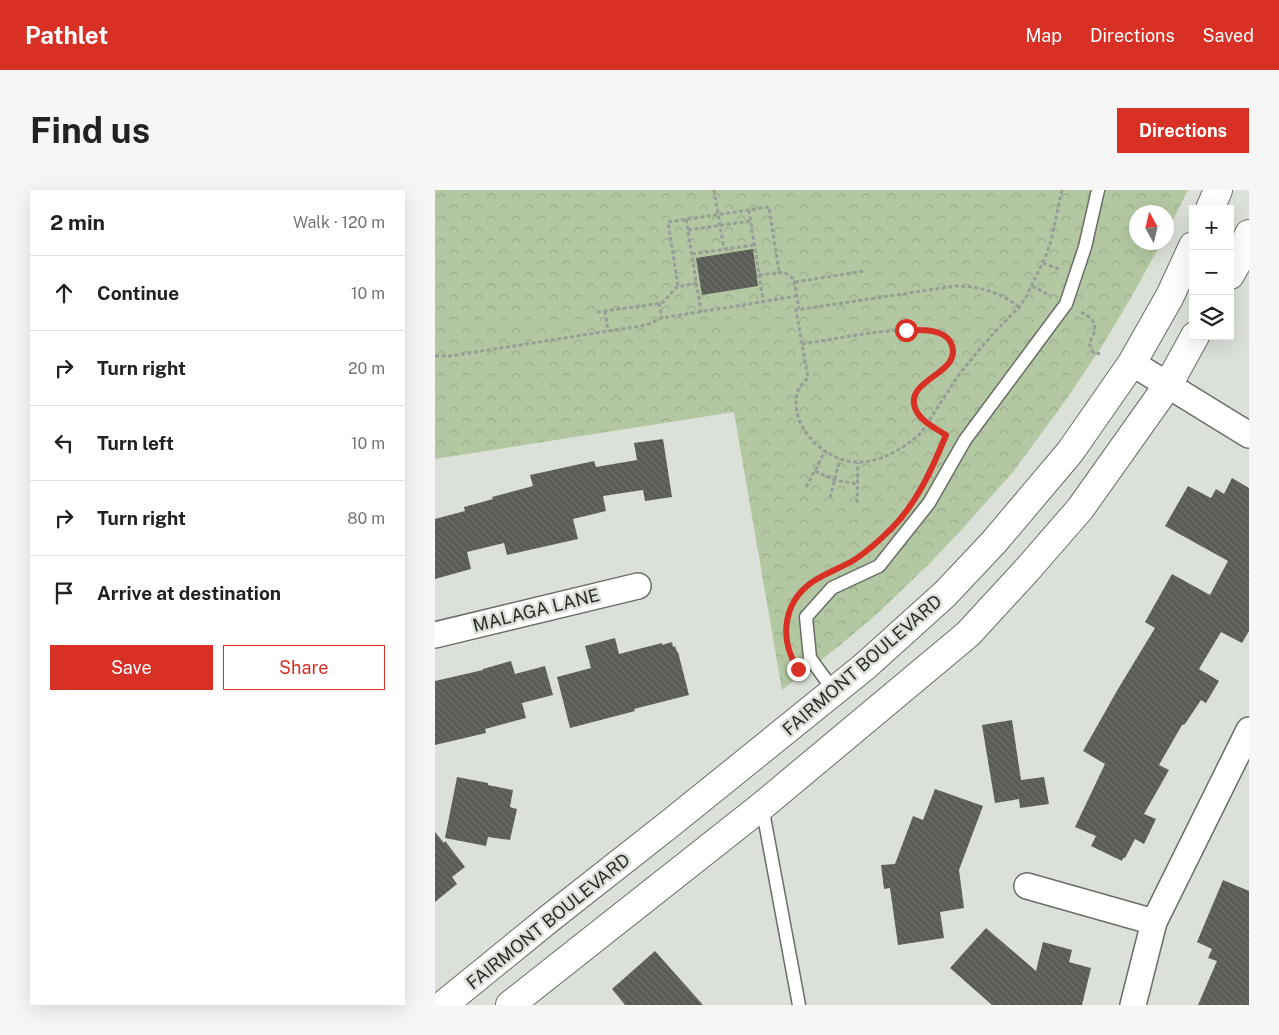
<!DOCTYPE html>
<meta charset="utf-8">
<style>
body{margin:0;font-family:"Public Sans",sans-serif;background:#f6f6f6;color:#222}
.controls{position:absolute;right:15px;top:15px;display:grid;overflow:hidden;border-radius:0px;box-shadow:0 5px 20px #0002}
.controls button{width:45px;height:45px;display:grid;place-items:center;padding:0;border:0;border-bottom:1px solid #e0e0e0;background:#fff;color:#222;font:25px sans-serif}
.compass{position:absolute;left:694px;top:15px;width:45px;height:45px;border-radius:50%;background:#fff;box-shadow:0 5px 20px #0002;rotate:352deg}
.stop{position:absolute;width:15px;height:15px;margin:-11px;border:4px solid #d93025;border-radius:50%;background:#fff}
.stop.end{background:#d93025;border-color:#fff;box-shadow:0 1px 5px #0008}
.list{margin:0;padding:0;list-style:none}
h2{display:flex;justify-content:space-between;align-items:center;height:65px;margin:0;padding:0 20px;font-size:21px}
h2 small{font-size:16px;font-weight:400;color:#767676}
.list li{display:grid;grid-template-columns:32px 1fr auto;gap:15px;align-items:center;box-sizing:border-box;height:75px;padding:0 20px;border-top:1px solid #e0e0e0}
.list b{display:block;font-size:19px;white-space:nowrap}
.list em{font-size:16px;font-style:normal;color:#767676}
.actions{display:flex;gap:10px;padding:15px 20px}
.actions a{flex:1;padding:11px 0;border:1px solid #d93025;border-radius:0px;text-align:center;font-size:18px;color:#d93025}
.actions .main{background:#d93025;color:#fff}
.icon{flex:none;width:28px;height:28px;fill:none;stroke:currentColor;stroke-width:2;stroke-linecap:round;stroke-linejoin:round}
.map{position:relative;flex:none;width:814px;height:815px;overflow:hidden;border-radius:0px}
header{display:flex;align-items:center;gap:30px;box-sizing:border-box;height:70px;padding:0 25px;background:#d93025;color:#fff}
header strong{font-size:24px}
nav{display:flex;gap:28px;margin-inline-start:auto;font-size:18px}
.intro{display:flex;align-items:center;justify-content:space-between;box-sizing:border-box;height:120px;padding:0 30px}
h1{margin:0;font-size:35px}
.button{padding:12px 22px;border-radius:0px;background:#d93025;color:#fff;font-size:18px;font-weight:700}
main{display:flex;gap:30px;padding:0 30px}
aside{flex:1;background:#fff;border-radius:0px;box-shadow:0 5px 20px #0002}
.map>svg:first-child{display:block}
.forest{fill:url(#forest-crowns)}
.building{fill:url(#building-back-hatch)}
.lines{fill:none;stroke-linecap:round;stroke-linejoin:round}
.lane-casing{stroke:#696e66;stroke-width:15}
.street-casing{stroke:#696e66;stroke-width:28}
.secondary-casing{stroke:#696e66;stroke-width:30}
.path{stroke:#999d97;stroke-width:3;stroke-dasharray:4 2.5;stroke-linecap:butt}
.lane{stroke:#fff;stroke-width:12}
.street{stroke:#fff;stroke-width:25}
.secondary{stroke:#fff;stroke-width:28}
.route{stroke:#d93025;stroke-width:6}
.labels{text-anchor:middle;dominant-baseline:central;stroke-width:5;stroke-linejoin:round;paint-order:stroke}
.street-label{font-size:18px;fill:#2c2d2a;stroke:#dbe0d8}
</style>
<header>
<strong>Pathlet</strong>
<nav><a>Map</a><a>Directions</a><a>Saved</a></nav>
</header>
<div class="intro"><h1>Find us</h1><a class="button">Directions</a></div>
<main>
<aside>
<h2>2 min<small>Walk · 120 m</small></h2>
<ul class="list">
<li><svg class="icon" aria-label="ahead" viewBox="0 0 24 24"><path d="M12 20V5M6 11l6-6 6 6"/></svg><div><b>Continue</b></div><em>10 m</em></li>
<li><svg class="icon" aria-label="right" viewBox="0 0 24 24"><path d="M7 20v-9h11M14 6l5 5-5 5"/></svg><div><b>Turn right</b></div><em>20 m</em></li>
<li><svg class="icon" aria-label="left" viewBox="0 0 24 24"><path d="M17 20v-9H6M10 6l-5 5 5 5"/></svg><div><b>Turn left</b></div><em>10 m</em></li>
<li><svg class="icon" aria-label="right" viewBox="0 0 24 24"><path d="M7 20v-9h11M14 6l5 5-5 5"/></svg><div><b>Turn right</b></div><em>80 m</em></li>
<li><svg class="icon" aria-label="arrive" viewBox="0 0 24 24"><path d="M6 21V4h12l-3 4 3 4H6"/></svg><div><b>Arrive at destination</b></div></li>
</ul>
<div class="actions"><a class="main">Save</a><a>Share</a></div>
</aside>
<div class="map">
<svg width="814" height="815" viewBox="0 0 814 815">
<defs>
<pattern id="forest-crowns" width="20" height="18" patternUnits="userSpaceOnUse" patternTransform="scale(1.25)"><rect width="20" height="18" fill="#b3c8a2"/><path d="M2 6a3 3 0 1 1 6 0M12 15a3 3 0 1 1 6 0" fill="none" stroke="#9aac8c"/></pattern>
<pattern id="building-back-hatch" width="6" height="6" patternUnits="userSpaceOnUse" patternTransform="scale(1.25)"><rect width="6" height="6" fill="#585c55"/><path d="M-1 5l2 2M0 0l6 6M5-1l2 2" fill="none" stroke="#6d706a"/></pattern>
</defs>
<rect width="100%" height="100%" fill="#dbe0d8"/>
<!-- forest -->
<polygon class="forest" points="0,0 753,0 732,42 732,22 702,22 702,52 726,53 697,106 667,156 633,207 578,282 529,337 496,372 442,424 404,456 347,500 299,222 0,269"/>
<!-- building -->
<g class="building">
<polygon points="318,59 323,96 267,105 261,68"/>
<polygon points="228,249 237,307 210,311 208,300 168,306 171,321 138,329 143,349 72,365 69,353 32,362 36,379 0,389 0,329 30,321 29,317 58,309 57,307 98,296 95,285 159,271 161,277 202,270 199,253"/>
<polygon points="797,288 814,298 814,441 807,453 786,442 764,479 784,491 771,513 766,510 750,534 747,535 724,575 734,580 709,624 721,629 709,654 700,649 690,668 688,668 687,671 656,656 661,646 640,637 670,574 648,561 683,499 720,438 710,432 737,384 775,405 793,371 730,336 753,296 776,308 781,299 789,304"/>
<polygon points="180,448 184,464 227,453 227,455 237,452 238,457 240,456 242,462 243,462 254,505 199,519 200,521 135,538 122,487 156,478 150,456"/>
<polygon points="76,471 80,484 110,476 118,505 87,513 91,528 50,539 51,543 0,555 0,491 48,480 48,479"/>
<polygon points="577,530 586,590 609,587 614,614 585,618 584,609 560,613 547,535"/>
<polygon points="22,587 53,593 53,595 78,600 75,617 82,619 75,650 53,647 51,656 10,648"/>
<polygon points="500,599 548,616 524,680 529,718 505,722 509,748 463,755 455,698 449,699 446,675 460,674 478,626 488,630"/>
<polygon points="0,642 9,653 10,651 30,677 17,687 22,694 0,712"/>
<polygon points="788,690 814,701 814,815 763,815 782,771 773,768 777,759 762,752"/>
<polygon points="551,738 601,781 608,752 637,760 634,772 656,778 647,815 557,815 515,778"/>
<polygon points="220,761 268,815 190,815 177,799"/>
</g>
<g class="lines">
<!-- lane casing -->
<g class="lane-casing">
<g id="lane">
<polyline points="399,501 375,468 371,427 397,398 444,376 494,313 530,250 631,114 650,57 663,0"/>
<polyline points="327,616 364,815"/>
</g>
</g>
<!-- street casing -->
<g class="street-casing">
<g id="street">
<polyline points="697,173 814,245"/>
<polyline points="0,445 203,396"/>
<polyline points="592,696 719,732"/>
<polyline points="698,815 719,732 814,540"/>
</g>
</g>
<!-- secondary casing -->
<g class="secondary-casing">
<g id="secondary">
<polyline points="775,19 783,0"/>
<polyline points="795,85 803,71 814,44"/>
<polyline points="8,815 115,728 237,632 429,477 510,404 559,352 635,262 697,173 735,106 758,56"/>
<polyline points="75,815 327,616 533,444 591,381 645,319 733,195 760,146"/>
</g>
</g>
<!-- path -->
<g class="path">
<polyline points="279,0 289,59"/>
<polyline points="314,20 328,111"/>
<polyline points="251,29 266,122"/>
<polyline points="253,40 316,31"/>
<polyline points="257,64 319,55"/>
<polyline points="608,73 624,79"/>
<polyline points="324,85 349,82 359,89 364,119"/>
<polyline points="360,92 429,81"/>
<polyline points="243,96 233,32 334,17 344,82"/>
<polyline points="597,96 616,106"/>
<polyline points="224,113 227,128"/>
<path d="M584 117C565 102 544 96 520 96L361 120 373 188C368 193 363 198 362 204 354 238 393 274 425 272 449 271 469 258 486 243L525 183 556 146 584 117 591 107 610 68 616 51 627 0"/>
<polyline points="170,121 173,141"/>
<polyline points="162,122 227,113 242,97 262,93"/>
<path d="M646 122C662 130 663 138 654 153L658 162 665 164"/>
<path d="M367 154C396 150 484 131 507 144 512 147 514 149 517 155 527 181 473 189 479 215 483 230 500 237 511 245"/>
<polyline points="0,166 15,166 212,135 227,128 362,106"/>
<polyline points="380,281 400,290 422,294"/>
<polyline points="371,297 390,261"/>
<polyline points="395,308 405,269"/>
<polyline points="422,313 423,273"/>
<polyline points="351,437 351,446 354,461"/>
</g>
<!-- lane -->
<use href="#lane" class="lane"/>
<!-- street -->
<use href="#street" class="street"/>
<!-- secondary -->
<use href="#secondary" class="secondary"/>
</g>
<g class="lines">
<!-- route -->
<path class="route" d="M363 479C343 448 348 409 382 389 394 382 407 377 419 370 433 361 446 349 457 338 482 313 498 277 511 245 500 238 481 229 479 214 475 188 529 182 516 153 509 138 485 140 471 140"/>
</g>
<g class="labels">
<!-- street labels -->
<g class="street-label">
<text transform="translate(101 420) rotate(-14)">MALAGA LANE</text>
<text transform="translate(427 475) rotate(-41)">FAIRMONT BOULEVARD</text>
<text transform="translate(113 731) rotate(-39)">FAIRMONT BOULEVARD</text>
</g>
</g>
</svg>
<div class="controls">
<button>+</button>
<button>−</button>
<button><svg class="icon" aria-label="layers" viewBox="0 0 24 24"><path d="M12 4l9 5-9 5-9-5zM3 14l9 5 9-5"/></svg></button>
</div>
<svg class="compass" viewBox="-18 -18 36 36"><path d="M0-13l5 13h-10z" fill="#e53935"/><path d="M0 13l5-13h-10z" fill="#767676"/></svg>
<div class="stop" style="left:471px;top:140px"></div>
<div class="stop end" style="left:363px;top:479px"></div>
</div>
</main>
